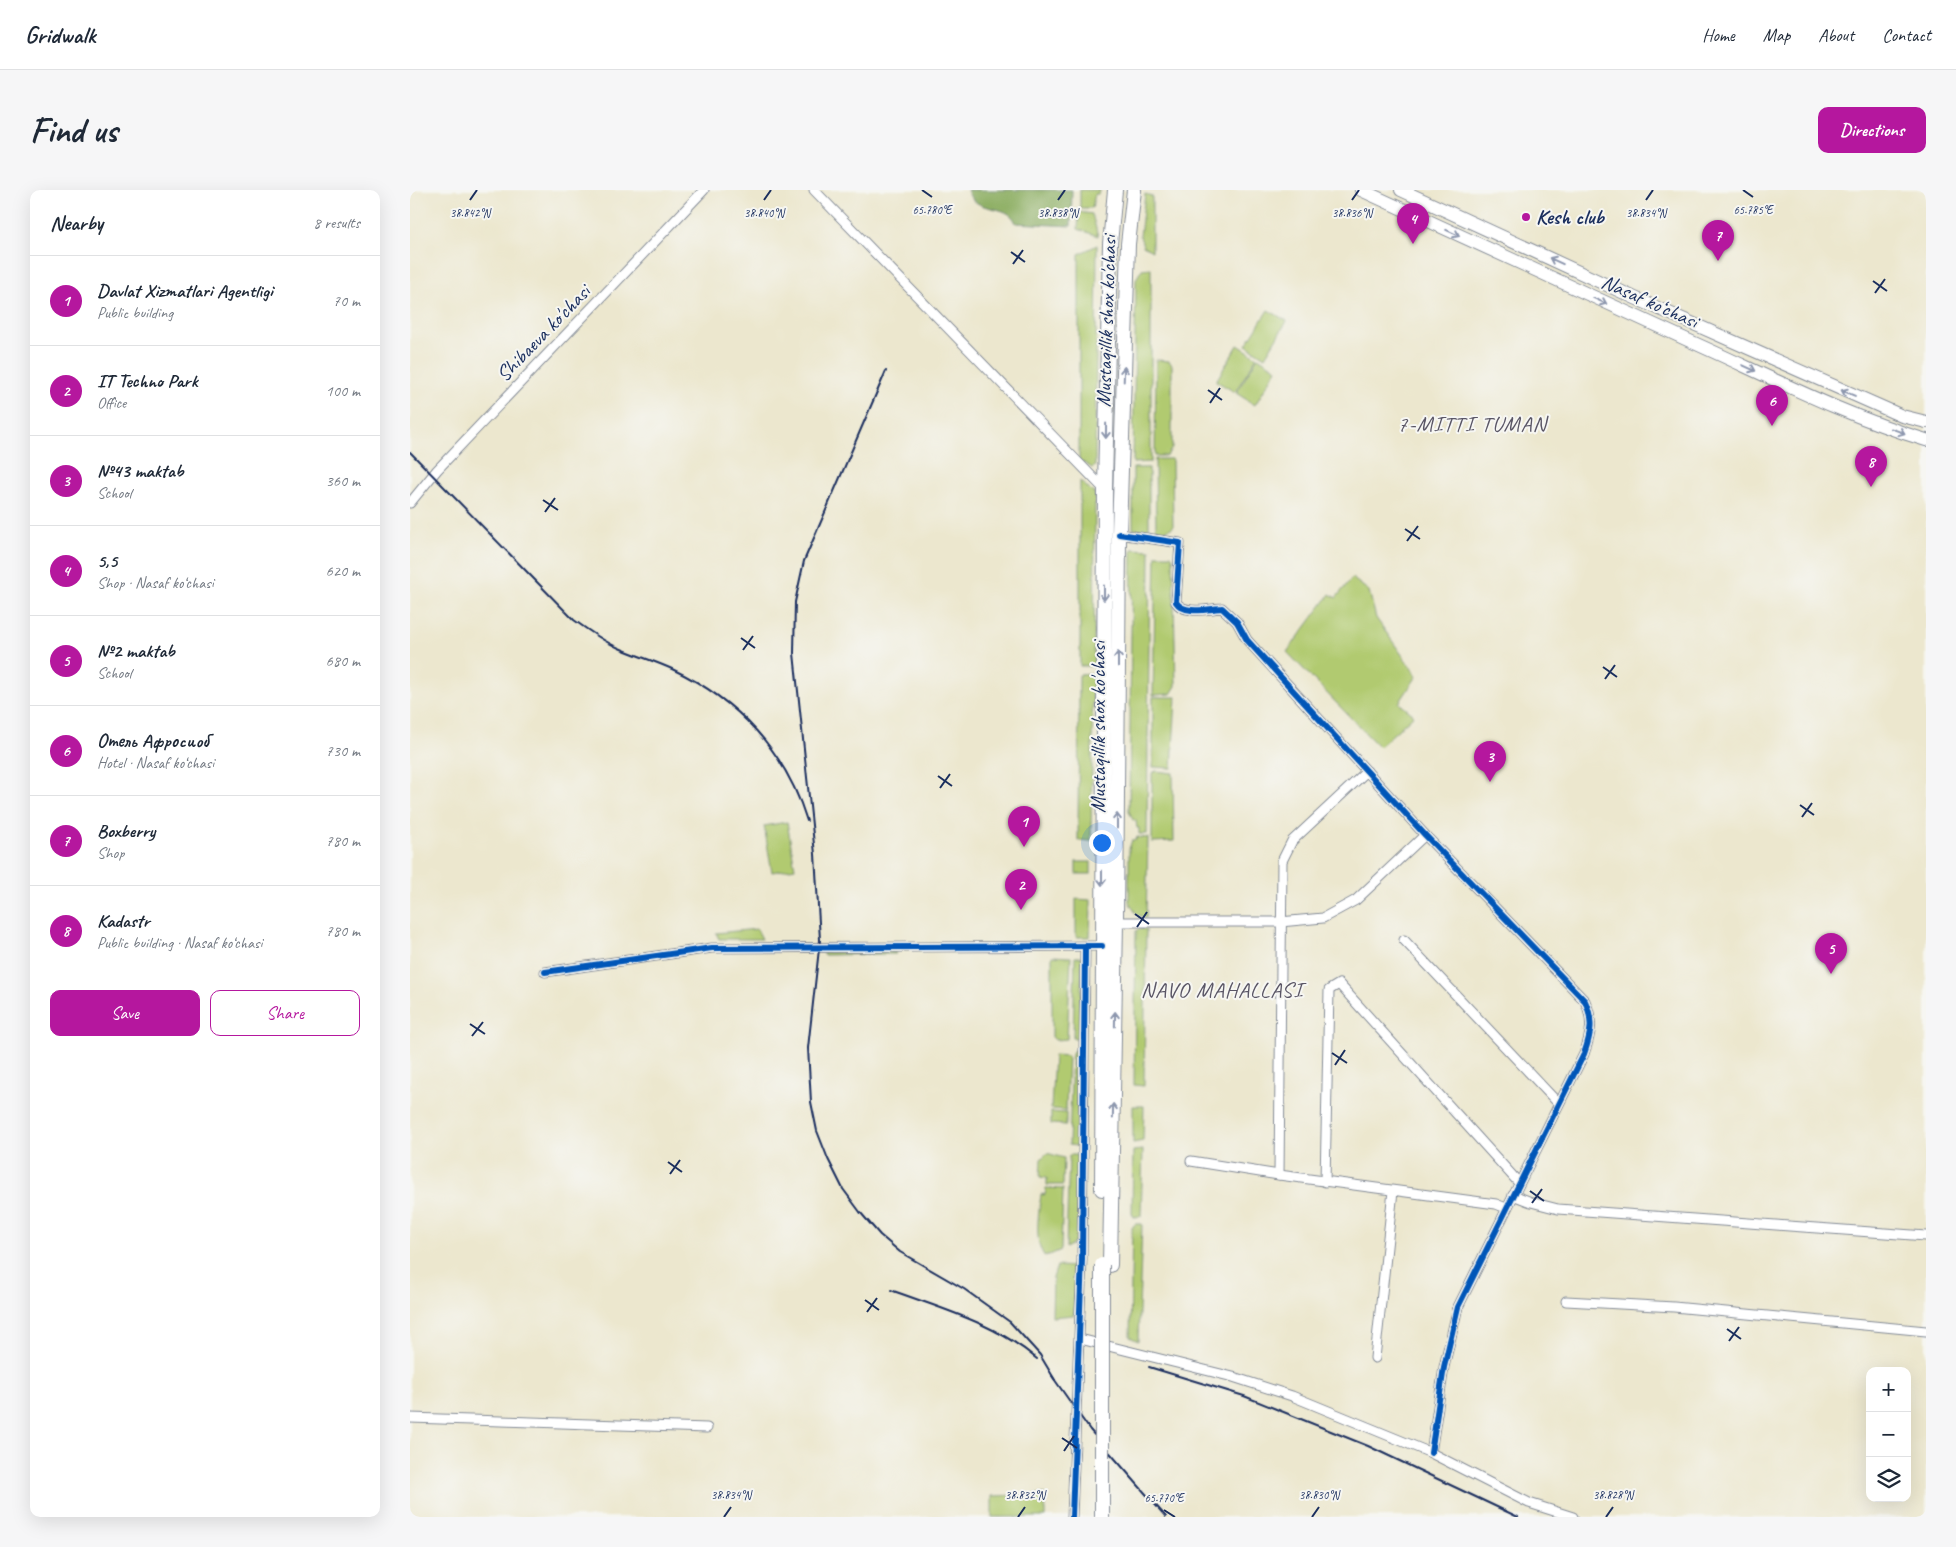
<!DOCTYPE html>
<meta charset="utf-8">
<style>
body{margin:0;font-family:Caveat,sans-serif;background:#f6f6f7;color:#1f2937}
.controls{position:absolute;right:15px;bottom:15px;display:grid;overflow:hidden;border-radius:10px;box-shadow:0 5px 20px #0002}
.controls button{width:45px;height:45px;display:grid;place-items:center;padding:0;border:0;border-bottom:1px solid #e0e1e3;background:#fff;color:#1f2937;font:25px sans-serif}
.you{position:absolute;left:691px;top:652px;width:18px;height:18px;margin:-12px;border:4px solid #fff;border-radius:50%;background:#1a73e8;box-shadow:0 0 0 8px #1a73e833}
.badge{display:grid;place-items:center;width:32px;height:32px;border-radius:50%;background:#b5179e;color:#fff;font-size:16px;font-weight:700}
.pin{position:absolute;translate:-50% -41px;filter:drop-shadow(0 1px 2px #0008)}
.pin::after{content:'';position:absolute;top:26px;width:18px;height:15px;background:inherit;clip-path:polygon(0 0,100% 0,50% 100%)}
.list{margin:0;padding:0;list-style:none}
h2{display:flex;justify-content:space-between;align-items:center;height:65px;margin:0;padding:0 20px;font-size:21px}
h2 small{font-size:16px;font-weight:400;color:#747a83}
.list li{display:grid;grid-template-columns:32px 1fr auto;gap:15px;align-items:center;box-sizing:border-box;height:90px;padding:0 20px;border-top:1px solid #e0e1e3}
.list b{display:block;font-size:19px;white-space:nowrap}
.list p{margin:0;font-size:16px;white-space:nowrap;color:#747a83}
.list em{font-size:16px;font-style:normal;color:#747a83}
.actions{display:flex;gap:10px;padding:15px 20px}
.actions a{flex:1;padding:11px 0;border:1px solid #b5179e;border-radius:10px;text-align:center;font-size:18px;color:#b5179e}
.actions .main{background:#b5179e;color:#fff}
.icon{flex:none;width:28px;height:28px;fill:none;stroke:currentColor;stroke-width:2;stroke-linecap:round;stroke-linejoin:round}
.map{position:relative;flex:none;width:1516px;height:1327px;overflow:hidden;border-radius:10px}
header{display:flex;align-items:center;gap:30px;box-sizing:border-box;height:70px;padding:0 25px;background:#fff;border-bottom:1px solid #e0e1e3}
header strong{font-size:24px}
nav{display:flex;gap:28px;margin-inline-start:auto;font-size:18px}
.intro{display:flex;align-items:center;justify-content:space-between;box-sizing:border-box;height:120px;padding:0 30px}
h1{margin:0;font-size:35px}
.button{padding:12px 22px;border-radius:10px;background:#b5179e;color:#fff;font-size:18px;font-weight:700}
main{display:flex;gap:30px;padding:0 30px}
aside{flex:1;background:#fff;border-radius:10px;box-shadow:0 5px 20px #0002}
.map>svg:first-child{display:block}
.green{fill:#b1ca6f;stroke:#667c66}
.forest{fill:#8cae62;stroke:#546e60}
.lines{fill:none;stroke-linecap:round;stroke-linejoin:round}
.street-casing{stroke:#848b96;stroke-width:11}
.secondary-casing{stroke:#848b96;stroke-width:14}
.primary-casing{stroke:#848b96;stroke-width:16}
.street{stroke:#fff;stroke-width:9}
.secondary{stroke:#fff;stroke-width:12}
.primary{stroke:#fff;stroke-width:14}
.rail{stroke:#1b2f5e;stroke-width:2}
.primary-bridge-casing{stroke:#848b96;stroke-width:16;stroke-linecap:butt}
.primary-bridge{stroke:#fff;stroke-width:14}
.cycleway-casing{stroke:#f6f6f2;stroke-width:9}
.cycleway{stroke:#0057b8;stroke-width:6}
.oneway{stroke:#8d97ae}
.ticks{fill:none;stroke:#1b2f5e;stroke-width:2}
.poi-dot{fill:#b5179e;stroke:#f6f6f2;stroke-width:2}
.labels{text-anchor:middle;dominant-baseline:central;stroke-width:4;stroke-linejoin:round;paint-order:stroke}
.poi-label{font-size:21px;font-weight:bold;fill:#1b2f5e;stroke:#f6f6f2;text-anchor:start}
.street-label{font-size:21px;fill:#1b2f5e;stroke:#f6f6f2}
.neighbourhood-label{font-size:22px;letter-spacing:1px;fill:#5a5666;stroke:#f6f6f2}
.ticks-label{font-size:12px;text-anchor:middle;fill:#1b2f5e;stroke:#f6f6f2;stroke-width:4;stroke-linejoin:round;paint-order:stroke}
</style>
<header>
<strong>Gridwalk</strong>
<nav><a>Home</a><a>Map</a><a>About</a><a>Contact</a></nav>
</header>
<div class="intro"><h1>Find us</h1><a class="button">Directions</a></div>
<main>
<aside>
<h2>Nearby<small>8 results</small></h2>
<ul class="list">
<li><span class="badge">1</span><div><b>Davlat Xizmatlari Agentligi</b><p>Public building</p></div><em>70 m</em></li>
<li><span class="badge">2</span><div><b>IT Techno Park</b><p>Office</p></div><em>100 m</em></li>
<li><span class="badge">3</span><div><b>№43 maktab</b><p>School</p></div><em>360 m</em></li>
<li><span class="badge">4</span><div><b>5,5</b><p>Shop · Nasaf ko‘chasi</p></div><em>620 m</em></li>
<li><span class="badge">5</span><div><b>№2 maktab</b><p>School</p></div><em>680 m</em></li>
<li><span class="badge">6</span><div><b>Отель Афросиоб</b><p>Hotel · Nasaf ko‘chasi</p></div><em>730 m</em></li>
<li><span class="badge">7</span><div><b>Boxberry</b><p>Shop</p></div><em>780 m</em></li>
<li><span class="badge">8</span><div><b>Kadastr</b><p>Public building · Nasaf ko‘chasi</p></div><em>780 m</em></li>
</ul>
<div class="actions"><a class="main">Save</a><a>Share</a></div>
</aside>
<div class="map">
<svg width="1516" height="1327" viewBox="0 0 1516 1327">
<rect width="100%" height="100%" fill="#f6f6f2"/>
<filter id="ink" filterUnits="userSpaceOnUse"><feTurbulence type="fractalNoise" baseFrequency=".02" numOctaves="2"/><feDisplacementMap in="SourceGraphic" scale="10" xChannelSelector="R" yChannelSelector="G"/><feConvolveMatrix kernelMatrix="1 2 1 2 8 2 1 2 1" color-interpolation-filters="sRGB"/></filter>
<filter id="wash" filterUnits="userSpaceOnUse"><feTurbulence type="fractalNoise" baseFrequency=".0096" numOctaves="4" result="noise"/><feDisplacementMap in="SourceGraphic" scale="20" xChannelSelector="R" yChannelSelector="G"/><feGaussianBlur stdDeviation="1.12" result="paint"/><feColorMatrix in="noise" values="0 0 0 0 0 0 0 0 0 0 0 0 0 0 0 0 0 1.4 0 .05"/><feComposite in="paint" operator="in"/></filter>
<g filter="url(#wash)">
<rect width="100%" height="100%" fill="#ece7ce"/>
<!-- green -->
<g class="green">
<polygon points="670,0 690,0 688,4 685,4 682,18 670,18"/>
<polygon points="735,4 742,6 742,61 733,56 730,46"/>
<polygon points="669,22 682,24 688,46 668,39"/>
<polygon points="687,55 685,276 682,278 669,270 669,64"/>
<polygon points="741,78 741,272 723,273 726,89 732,79"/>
<polygon points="858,120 877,131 855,167 836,155"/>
<polygon points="828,155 847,167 825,202 806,191"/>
<polygon points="848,167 867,179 845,215 826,203"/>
<polygon points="746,170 759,171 762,175 762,258 757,266 745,266"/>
<polygon points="745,269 762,269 763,337 755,341 746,340"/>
<polygon points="723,278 739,278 739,340 723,339"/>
<polygon points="670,291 685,304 684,476 670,476"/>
<polygon points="722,359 740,360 737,644 729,644 729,638 727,638 726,631 723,630 719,621"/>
<polygon points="746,365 761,365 763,368 766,496 761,504 743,505"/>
<polygon points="942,388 959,401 966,428 1007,486 989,513 1004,525 969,557 877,462 920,404 926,408"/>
<polygon points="683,484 681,651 668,650 669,485"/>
<polygon points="743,507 766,507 762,578 743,577"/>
<polygon points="746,581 763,583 764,651 742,652 742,583"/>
<polygon points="377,632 385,678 362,682 354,636"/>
<polygon points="727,647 738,648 736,728 727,725 719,712 719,659 722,650 726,650"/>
<rect x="666" y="672" width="15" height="12"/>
<polygon points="666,709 681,710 680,747 666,747"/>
<polygon points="347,739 352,749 309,749 306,743"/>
<polygon points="728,739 736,739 734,896 724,895 726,741"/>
<polygon points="413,762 486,762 486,764 413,765"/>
<polygon points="642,766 661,767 657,849 645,850 642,847"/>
<polygon points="665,767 672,767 670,848 663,848"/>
<polygon points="664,860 671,861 669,952 666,956 659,955 662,863"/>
<polygon points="644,865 658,866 656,920 641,919"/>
<polygon points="723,916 734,916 733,951 723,953"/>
<polygon points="641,922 656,923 656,935 641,934"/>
<polygon points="733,960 731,1026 724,1027 722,1024 723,961"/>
<polygon points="637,963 654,968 653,995 637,995 637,988 630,987 631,969"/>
<polygon points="659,965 667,965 669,969 670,1044 667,1051 656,1058"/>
<path d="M636 998 653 999 651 1060 635 1067C623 1051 629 1023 631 1004L635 1005Z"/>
<polygon points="725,1034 732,1034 728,1151 720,1147 722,1038"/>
<polygon points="647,1076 667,1077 664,1125 642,1127 643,1088"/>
<polygon points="635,1304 635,1327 582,1327 582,1306"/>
</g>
<!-- forest -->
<path class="forest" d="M557 0H662L661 36 606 33C597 11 566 26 557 0Z"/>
</g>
<g filter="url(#ink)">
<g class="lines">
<!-- street casing -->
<g class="street-casing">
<g id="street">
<polyline points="404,0 696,301"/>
<polyline points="0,313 27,280 294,0"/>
<path d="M709 344 770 353 766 412C774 425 797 419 812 418L827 432 837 450 1015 645 1175 811C1184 831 1181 844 1174 864L1048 1117 1034 1177 1021 1263"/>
<polyline points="706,732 870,732 913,728 946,710 1015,645"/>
<polyline points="994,750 1148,913"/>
<polyline points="135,782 302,758 692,756"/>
<polyline points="781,971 869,985 1086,1014 1096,1018"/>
<polyline points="869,985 872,671 882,651 957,581"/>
<polyline points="915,992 919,800 929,794 1109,993"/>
<polyline points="1103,1005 1121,1012 1148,1019 1516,1046"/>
<polyline points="1156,1111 1264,1117 1516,1141"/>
<polyline points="670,1149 823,1187 882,1206 1021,1263 1119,1313 1163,1327"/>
<polyline points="965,1168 983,1001"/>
<polyline points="0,1228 297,1238"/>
<polyline points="662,1327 672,1069 675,757"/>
</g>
</g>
<!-- secondary casing -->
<g class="secondary-casing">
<g id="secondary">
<path d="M951 0C1061 51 1172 101 1282 152 1358 186 1435 226 1516 250"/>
<polyline points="991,0 1225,108 1492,226 1516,232"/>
</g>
</g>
<!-- primary casing -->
<g class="primary-casing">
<g id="primary">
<polyline points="692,999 695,299 700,54 705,0"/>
<polyline points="700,1075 706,732 709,344 718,54 724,0"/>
</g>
</g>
<!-- street -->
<use href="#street" class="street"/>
<!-- secondary -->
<use href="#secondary" class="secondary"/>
<!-- primary -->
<use href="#primary" class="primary"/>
<!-- rail -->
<g class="rail">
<polyline points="476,181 394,371 385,412 384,463 405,664 410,750 398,858 401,912 407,941 418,969 433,999 450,1022 470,1045 490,1062 554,1099 600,1132 630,1165 645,1190"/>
<path d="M0 262 164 430C179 441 193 451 209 458 227 466 245 471 262 479 328 510 376 562 397 631"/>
<path d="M481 1100C532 1119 585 1133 627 1169"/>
<polyline points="739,1177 834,1206 958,1256 1108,1327"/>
<polyline points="642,1186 680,1240 756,1327"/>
</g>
<!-- primary-bridge casing -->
<g class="primary-bridge-casing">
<polyline id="primary-bridge" points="692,1327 692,1075"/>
</g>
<!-- primary-bridge -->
<use href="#primary-bridge" class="primary-bridge"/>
<!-- cycleway casing -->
<g class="cycleway-casing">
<g id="cycleway">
<path d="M709 344 770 353 766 412C774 425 797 419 812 418L827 432 837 450 1015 645 1175 811C1184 831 1181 844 1174 864L1048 1117 1034 1177 1021 1263"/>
<polyline points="135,782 302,758 692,756"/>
<polyline points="662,1327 672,1069 675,757"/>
</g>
</g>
<!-- cycleway -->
<use href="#cycleway" class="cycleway"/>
</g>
<!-- one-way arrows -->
<defs><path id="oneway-shaft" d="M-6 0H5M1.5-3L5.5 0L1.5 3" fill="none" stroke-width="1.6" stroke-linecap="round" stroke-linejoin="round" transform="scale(1.25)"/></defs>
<g class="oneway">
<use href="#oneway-shaft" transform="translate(1043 43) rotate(25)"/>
<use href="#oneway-shaft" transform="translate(1146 71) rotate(-155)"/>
<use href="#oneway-shaft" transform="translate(1190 111) rotate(24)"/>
<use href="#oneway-shaft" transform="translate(1339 178) rotate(24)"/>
<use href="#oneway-shaft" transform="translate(714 184) rotate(-88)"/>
<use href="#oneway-shaft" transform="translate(1438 203) rotate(-157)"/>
<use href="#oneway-shaft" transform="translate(696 241) rotate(91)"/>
<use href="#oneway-shaft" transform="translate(1488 241) rotate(20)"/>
<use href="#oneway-shaft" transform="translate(694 403) rotate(90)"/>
<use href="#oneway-shaft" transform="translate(708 469) rotate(-90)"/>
<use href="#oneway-shaft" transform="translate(707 631) rotate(-90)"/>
<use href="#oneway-shaft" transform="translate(692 688) rotate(90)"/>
<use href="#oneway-shaft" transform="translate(705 829) rotate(-89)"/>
<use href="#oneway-shaft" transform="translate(703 921) rotate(-89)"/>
</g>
</g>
<!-- ticks -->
<path class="ticks" d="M512 0 522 7M1333 0 1343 7M60 10 67 0M354 10 361 0M648 10 655 0M942 10 949 0M1236 10 1243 0M601 62 615 72M603 74 613 60M1463 91 1477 101M1465 103 1475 89M798 200 812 210M800 213 810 198M133 310 148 320M135 322 145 308M995 339 1010 349M997 351 1008 336M331 448 345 458M333 460 343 446M1193 477 1207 487M1195 489 1205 475M528 586 542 596M530 598 540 584M1390 615 1404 625M1392 627 1402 613M725 724 739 734M727 737 737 722M60 834 75 844M62 846 73 832M922 863 937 873M925 875 935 860M258 972 272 982M260 984 270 970M1120 1001 1134 1011M1122 1013 1132 999M455 1110 469 1120M457 1122 467 1108M1317 1139 1331 1149M1319 1151 1329 1137M652 1248 667 1258M654 1261 664 1246M754 1320 765 1327M314 1327 321 1317M608 1327 615 1317M902 1327 909 1317M1196 1327 1203 1317"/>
<!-- markers -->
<circle class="poi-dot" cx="1116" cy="27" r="5"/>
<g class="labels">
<!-- poi labels -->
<g class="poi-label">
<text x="1126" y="27">Kesh club</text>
</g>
<!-- street labels -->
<g class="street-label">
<text transform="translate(1240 111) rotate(24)">Nasaf ko‘chasi</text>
<text transform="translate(696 131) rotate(-88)">Mustaqillik shox ko'chasi</text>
<text transform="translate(133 143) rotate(-46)">Shibaeva ko'chasi</text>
<text transform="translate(688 537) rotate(-90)">Mustaqillik shox ko'chasi</text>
</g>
<!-- neighbourhood labels -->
<g class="neighbourhood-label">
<text x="1062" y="234">7-MITTI TUMAN</text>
<text x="812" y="800">NAVO MAHALLASI</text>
</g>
</g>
<g class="ticks-label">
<text x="522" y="24">65.780°E</text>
<text x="1343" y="24">65.785°E</text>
<text x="60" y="27">38.842°N</text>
<text x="354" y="27">38.840°N</text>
<text x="648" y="27">38.838°N</text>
<text x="942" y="27">38.836°N</text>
<text x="1236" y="27">38.834°N</text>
<text x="321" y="1309">38.834°N</text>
<text x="615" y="1309">38.832°N</text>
<text x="909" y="1309">38.830°N</text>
<text x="1203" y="1309">38.828°N</text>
<text x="754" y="1312">65.770°E</text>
</g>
</svg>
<div class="controls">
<button>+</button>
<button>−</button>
<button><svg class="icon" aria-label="layers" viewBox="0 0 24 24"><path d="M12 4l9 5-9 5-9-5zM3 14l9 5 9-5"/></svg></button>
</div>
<div class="you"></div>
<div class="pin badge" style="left:614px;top:657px">1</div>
<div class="pin badge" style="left:611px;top:720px">2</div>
<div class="pin badge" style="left:1080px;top:592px">3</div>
<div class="pin badge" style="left:1003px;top:54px">4</div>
<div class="pin badge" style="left:1421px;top:784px">5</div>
<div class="pin badge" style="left:1362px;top:236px">6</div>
<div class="pin badge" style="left:1308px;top:71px">7</div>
<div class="pin badge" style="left:1461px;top:297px">8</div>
</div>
</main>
